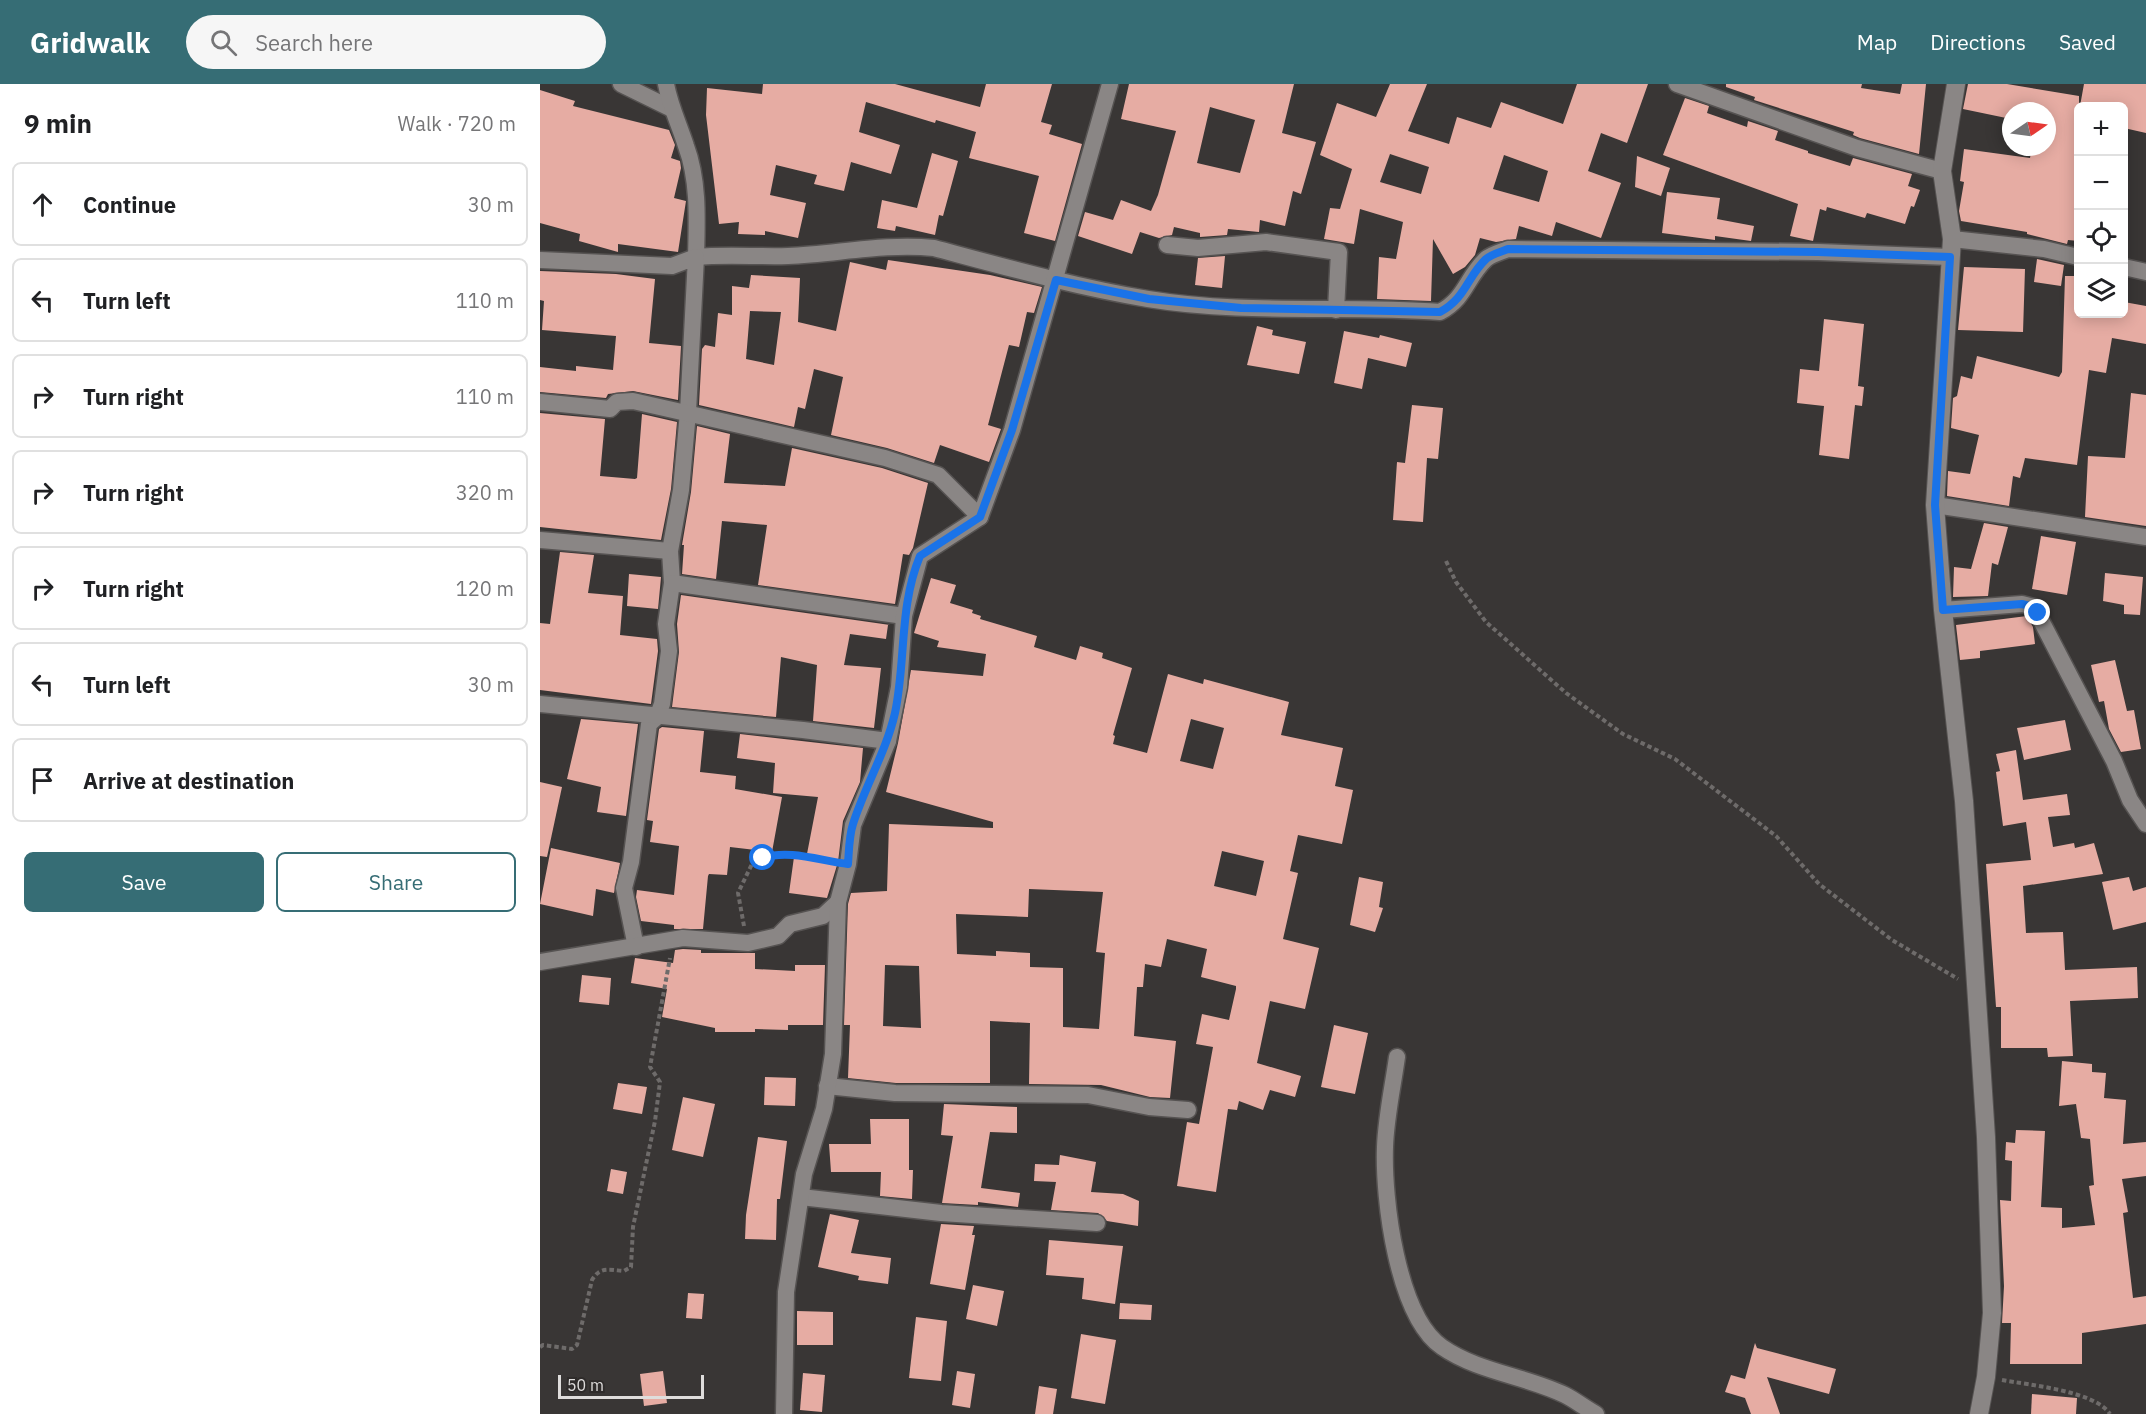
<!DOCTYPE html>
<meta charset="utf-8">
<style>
body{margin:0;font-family:"IBM Plex Sans",sans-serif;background:#f6f6f6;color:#202124}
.controls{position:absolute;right:18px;top:18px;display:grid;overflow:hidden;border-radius:9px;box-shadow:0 3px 15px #0003}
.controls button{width:54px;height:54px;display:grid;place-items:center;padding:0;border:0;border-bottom:2px solid #e0e0e0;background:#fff;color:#202124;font:30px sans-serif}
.compass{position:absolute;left:1462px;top:18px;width:54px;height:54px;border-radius:50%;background:#fff;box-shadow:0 3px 15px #0003;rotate:77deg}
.scale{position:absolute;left:18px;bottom:15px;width:146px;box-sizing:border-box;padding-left:6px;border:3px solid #dfdddc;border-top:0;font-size:16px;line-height:21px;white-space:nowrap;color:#dfdddc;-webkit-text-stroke:4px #2f2c2b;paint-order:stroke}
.stop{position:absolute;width:18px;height:18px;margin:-14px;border:4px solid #1a73e8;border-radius:50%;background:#fff}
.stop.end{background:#1a73e8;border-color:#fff;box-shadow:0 2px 6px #0008}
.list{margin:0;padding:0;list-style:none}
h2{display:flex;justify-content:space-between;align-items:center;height:78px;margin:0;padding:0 24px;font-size:26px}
h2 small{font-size:20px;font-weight:400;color:#757577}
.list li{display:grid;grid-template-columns:39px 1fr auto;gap:18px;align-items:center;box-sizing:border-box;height:84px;margin:0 12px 12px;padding:0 12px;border:2px solid #e0e0e0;border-radius:9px}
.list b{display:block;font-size:22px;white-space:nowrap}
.list em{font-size:20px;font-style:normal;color:#757577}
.actions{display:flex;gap:12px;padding:18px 24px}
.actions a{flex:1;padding:14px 0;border:2px solid #366d75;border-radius:9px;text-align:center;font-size:21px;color:#366d75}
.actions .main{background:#366d75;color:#fff}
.icon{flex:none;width:33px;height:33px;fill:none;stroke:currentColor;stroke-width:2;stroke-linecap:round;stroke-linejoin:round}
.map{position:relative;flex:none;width:1606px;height:1330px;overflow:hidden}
header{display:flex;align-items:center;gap:36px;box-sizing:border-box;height:84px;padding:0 30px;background:#366d75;color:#fff}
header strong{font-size:28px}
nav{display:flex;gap:33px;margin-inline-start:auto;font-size:21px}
.search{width:420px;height:54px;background:#f6f6f6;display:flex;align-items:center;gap:15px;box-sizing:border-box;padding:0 21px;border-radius:33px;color:#757577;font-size:22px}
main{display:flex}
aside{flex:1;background:#fff}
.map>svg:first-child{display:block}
.building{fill:#e6aca3;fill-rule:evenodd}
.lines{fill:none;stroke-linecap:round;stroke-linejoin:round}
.minor-casing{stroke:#565352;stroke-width:19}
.tertiary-casing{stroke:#565352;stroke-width:20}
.path{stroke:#6e6b6a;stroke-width:4;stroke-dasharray:4.5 3;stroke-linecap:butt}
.minor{stroke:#8a8685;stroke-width:16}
.tertiary{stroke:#8a8685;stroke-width:18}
.route{stroke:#1a73e8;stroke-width:8}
</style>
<header>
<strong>Gridwalk</strong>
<div class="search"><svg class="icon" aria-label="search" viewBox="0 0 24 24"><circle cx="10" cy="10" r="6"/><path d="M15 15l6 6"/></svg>Search here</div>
<nav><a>Map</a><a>Directions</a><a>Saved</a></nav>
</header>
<main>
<aside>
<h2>9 min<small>Walk · 720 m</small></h2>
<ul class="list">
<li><svg class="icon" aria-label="ahead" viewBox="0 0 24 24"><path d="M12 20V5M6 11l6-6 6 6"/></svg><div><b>Continue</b></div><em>30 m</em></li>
<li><svg class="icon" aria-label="left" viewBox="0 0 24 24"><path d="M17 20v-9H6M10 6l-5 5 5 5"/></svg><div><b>Turn left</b></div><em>110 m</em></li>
<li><svg class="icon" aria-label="right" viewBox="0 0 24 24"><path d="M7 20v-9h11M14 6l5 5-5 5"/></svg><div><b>Turn right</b></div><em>110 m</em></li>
<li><svg class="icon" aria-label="right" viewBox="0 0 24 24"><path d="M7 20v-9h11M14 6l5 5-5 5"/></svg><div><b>Turn right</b></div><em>320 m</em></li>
<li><svg class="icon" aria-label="right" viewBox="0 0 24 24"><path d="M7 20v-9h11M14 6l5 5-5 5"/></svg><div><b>Turn right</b></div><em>120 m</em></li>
<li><svg class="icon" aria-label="left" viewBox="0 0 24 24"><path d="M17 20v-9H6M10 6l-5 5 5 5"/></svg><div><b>Turn left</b></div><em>30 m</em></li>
<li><svg class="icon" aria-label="arrive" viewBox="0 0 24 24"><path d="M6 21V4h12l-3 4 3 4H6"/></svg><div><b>Arrive at destination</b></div></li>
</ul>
<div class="actions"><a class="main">Save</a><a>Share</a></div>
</aside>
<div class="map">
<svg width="1606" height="1330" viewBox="0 0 1606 1330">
<rect width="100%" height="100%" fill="#393635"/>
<!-- building -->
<g class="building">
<polygon points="223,0 355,0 440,23 446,0 512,0 501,38 512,41 509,50 542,60 515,157 484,149 499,92 429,74 436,48 396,36 395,39 326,18 319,48 360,61 351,90 311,78 304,107 274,100 277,91 236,81 230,111 266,119 258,154 225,147 225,151 198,150 199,138 179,140 166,31 167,4 222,10"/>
<path d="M589 0H754L742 49 776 58 761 110 753 107 745 142 720 136 719 148 688 145 687 151 660 153V149L634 143 632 151 619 154 600 148 592 170 538 152 545 128 573 136 581 116 611 127 618 111 636 47 581 35ZM670 23 715 36 700 89 657 79Z"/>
<path d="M850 0H887L868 47 909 60 917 33 951 44 961 18 1023 40 1037 0H1108L1087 59 1061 49 1048 87 1081 99 1061 154 1016 138 1012 152 979 142 976 155 956 158 940 154 935 171 925 183 913 190 893 155 891 217 837 215 839 173 856 175 863 138 820 125 814 160 784 155 790 124 800 125 812 85 780 71 797 19 836 33ZM850 70 889 83 881 110 840 98ZM964 71 1008 87 999 118 953 105Z"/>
<polygon points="1186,0 1322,0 1321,4 1360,10 1362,0 1386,0 1379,70 1320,54 1313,51 1314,48 1214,16 1215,13 1186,3"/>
<polygon points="1428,0 1467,0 1539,12 1539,157 1528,156 1527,160 1487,150 1487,148 1421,137 1419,127 1424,98 1420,97 1424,65 1490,74 1492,63 1507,63 1507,27 1471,27 1471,35 1423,25"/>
<polygon points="1544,0 1606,0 1606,49 1584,44 1584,22 1540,22"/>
<polygon points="0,6 35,17 33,22 129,46 135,61 131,74 140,77 141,84 134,114 146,117 138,168 78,160 78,168 39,157 40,150 0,139"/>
<polygon points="1145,14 1169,22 1167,29 1207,43 1208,37 1238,47 1235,56 1268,67 1268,69 1310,82 1313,74 1372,90 1368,102 1380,106 1374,123 1371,122 1365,140 1327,129 1325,134 1287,123 1286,127 1280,125 1273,157 1250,152 1258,120 1123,71"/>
<polygon points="392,69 418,77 403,132 399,131 395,151 356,142 355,147 337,144 342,116 377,124"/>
<polygon points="1097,72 1130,84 1121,112 1095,103"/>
<polygon points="1127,108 1180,114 1177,135 1214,142 1211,157 1175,152 1175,156 1122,149"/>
<polygon points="685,172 682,204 655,201 658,174"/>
<polygon points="1497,175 1524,181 1521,202 1494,198"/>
<path d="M348 176 450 191 502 203 494 229 487 228 479 263 469 261 448 341 461 345 449 378 400 361 394 379 347 364 291 351 303 293 274 285 265 325 258 323 254 343 159 321 162 265 165 261 175 263 178 229 192 231V202L209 204 211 191 260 194 258 238 296 247 310 178 346 186ZM210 227 241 228 234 281 206 275Z"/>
<polygon points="1424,183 1485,185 1483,248 1418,246"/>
<polygon points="0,187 76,190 115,195 109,259 141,262 138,316 93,307 68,310 66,314 0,308 0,283 36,287 36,282 73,286 76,252 2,246 4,217 0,216"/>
<polygon points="1525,192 1539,192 1539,230 1584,230 1584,218 1606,222 1606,260 1572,254 1566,289 1549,286 1537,381 1485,374 1480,394 1473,392 1469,422 1407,412 1408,387 1430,390 1439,351 1411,344 1413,314 1417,312 1421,292 1432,295 1437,272 1519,293 1522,288"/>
<polygon points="1284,235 1324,240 1318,302 1324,303 1322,322 1315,321 1309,375 1279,371 1284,322 1257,319 1260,285 1279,287"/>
<polygon points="717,242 733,246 732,251 766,258 759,290 707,281"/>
<polygon points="804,247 839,254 840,251 872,259 866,283 828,274 822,305 794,299"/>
<polygon points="1591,309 1606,311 1606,442 1545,433 1548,372 1585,374"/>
<polygon points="872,321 903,324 898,375 887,374 883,438 853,436 857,378 865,379"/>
<polygon points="0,329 65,335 60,392 95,395 97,394 102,330 137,338 131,405 121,456 0,443"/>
<polygon points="157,342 190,350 184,399 245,402 252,364 342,384 388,399 373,464 369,471 363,470 355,520 218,501 227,441 182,437 176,495 142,490 144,461 142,461 151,408"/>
<polygon points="1444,439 1468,443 1458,481 1452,479 1448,512 1413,513 1414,483 1431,485"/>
<polygon points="1501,452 1536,458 1527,511 1492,505"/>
<polygon points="20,468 54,471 48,509 83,512 80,551 117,555 118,567 111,620 0,606 0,539 10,540"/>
<polygon points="1565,489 1603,493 1600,531 1584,530 1584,521 1563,517"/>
<polygon points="89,490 121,493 118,525 87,522"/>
<path d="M391 494 416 501 410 519 433 526 432 529 441 532 440 535 497 552 494 563 536 576 540 562 563 569 562 574 592 584 573 651 575 652 573 660 607 669 628 590 663 600 664 595 749 618 741 651 803 664 795 702 813 706 802 760 758 751 750 787 758 789 743 855 779 864 765 925 730 917 717 979 761 992 755 1013 730 1006 723 1026 699 1017 697 1026 688 1025 676 1108 637 1102 647 1038 659 1040 673 963 656 960 662 930 689 936 696 905V902L661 893 667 865 627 855 621 883 605 880 603 903H597L594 952 636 957 630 1014 610 1013 561 1001 489 1000 490 939 450 937V999H356L308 994 310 941H304L308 820 311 809 347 807 349 740 453 744V738L346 708 358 659 371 586 443 592 446 570 397 563 399 557 374 549ZM651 635 684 644 673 685 640 677ZM682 767 724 777 716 812 674 802ZM489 805 563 808 556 868 565 869 559 945 523 943V884L490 883V869L456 867V872L417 870 416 830 488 833ZM345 881 379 882 381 944 343 942Z"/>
<polygon points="141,511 350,541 348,541 346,555 310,550 304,581 341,584 334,644 273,637 277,581 241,573 236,633 132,623 139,568 137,540"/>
<polygon points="1487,532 1493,543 1495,560 1440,567 1440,574 1420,576 1416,541"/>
<polygon points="1575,576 1587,627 1594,626 1601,665 1581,668 1569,645 1564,617 1559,618 1551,581"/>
<polygon points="41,635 98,640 86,732 57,728 61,703 27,695"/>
<polygon points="1525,636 1531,666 1484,676 1477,644"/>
<polygon points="122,643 164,647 160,688 196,692 195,705 242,713 232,768 190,763 187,791 169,790 168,792 163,845 134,845 134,841 101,837 96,813 97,806 134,811 139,762 110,758 113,737 107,736 119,645"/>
<polygon points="200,650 323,664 320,698 303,737 298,778 287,814 249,809 254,773 266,775 278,713 233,709 235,679 197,674"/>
<polygon points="1476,666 1483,716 1527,710 1530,731 1508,733 1513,763 1534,759 1535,764 1554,759 1563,790 1483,802 1486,849 1523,848 1525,886 1597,883 1598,914 1530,917 1533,972 1508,973 1507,964 1461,964 1461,923 1456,923 1446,780 1491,776 1486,738 1463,742 1456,688 1460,687 1456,670"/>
<polygon points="0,698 22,703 7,773 0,772"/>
<polygon points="11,764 80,779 74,809 56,805 53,832 0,820"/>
<polygon points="819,793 843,798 839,823 843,824 835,848 810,841"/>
<polygon points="1589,793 1593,807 1606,803 1606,838 1573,846 1562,798"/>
<polygon points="143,865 161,866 161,869 215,869 215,885 255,887 255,881 285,881 283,941 248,941 248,946 215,945 215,948 175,948 175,944 122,933 127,905 91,899 95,874 133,879 135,866"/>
<polygon points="42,891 71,894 69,921 39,918"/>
<polygon points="794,941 828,949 815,1010 781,1003"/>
<polygon points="1522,977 1552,980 1552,988 1566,989 1564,1014 1586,1016 1583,1060 1606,1058 1606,1092 1582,1095 1588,1128 1583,1129 1593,1214 1606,1212 1606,1240 1542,1249 1542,1280 1470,1280 1471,1239 1462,1239 1464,1202 1460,1116 1471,1117 1472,1077 1465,1076 1466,1058 1475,1059 1476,1046 1505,1047 1501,1123 1522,1124 1522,1144 1555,1141 1549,1102 1554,1101 1550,1055 1541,1054 1536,1020 1519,1022"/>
<polygon points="225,993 256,994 255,1022 224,1021"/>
<polygon points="78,999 107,1003 102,1030 73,1025"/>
<polygon points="143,1013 175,1020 163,1073 132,1066"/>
<polygon points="404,1020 477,1023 477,1049 450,1048 441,1104 480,1109 478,1123 438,1118 438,1121 402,1119 413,1052 401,1051"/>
<polygon points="330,1035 369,1035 369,1086 373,1086 372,1115 340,1112 341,1088 291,1088 289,1060 331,1060"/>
<polygon points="218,1053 247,1057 240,1115 237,1115 236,1156 205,1155 206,1131"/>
<polygon points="520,1071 556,1078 551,1108 583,1110 599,1117 598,1142 567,1137 558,1129 511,1126 516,1098 494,1097 495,1080 519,1081"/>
<polygon points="71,1085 87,1088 83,1110 67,1107"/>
<polygon points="290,1130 319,1136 311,1169 351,1174 348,1200 318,1196 319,1192 278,1183"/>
<polygon points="401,1140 434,1142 432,1151 435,1151 425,1206 390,1200"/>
<polygon points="509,1156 583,1162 575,1220 542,1215 544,1194 506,1191"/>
<polygon points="433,1201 464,1207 457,1242 426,1235"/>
<polygon points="148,1209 164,1210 162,1235 146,1234"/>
<polygon points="580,1219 612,1221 611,1236 579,1235"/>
<polygon points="257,1227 293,1228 293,1261 257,1261"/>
<polygon points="376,1233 407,1237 401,1297 369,1294"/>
<polygon points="541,1250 576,1256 565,1320 531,1314"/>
<polygon points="1215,1259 1217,1264 1296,1285 1289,1310 1227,1293 1240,1330 1211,1330 1205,1314 1185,1308 1191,1291 1205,1295"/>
<polygon points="123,1287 127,1319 104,1322 100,1290"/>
<polygon points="417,1287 435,1290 430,1324 412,1321"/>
<polygon points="263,1289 285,1291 282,1328 260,1326"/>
<polygon points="499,1302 517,1305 513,1330 495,1330"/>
<polygon points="1492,1310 1537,1314 1536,1330 1491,1330"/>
</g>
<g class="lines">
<!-- minor casing -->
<g class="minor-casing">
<g id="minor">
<polyline points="81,0 130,24"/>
<path d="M126 0C130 22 139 40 146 62 159 97 157 136 156 173 187 170 217 173 248 172 297 170 345 159 394 164 465 183 536 203 608 215 705 231 803 221 900 228 926 214 926 194 946 175 952 170 961 168 968 165L1278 168 1410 173"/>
<polyline points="1137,0 1317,64 1402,87"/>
<polyline points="1412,155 1504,165 1538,173"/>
<polyline points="627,161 658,164 726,158 799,168 796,226"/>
<polyline points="0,176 132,182 156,173 148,328 141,406 130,467 132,499 126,540 129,567 122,620 117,633 109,640 91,778 84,804 96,863"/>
<polyline points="1584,183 1606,188"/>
<polyline points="0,318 70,325 77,318 93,317 345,374 398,391 440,433"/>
<polyline points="1395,421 1606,453"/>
<polyline points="0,456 130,467"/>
<polyline points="132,499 364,532"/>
<polyline points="1403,526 1482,520 1494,523 1574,677 1590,716 1606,740"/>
<polyline points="0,620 263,646 348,657"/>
<polyline points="0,878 143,854 208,859 238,852 250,840 283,832 298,818"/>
<path d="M857 973C853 1002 846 1033 845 1063 843 1114 857 1232 902 1263 938 1288 986 1292 1025 1311 1035 1316 1045 1324 1056 1330"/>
<polyline points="287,1002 355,1009 548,1011 609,1023 648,1026"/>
<polyline points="261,1113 401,1129 557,1139"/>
<polyline points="244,1330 246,1208 264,1090 284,1025 293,970 298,818 308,780 313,741 348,657 359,603 364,532 380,472 440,433 472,346 570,0"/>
</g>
</g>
<!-- tertiary casing -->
<g class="tertiary-casing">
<polyline id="tertiary" points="1416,0 1402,87 1412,155 1395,421 1403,526 1424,717 1446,1053 1452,1229 1446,1293 1439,1330"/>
</g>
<!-- path -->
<g class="path">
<polyline points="906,477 916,498 946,538 1026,609 1083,650 1135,675 1236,752 1279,800 1352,856 1418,895"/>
<polyline points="204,842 198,809 212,780 233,770 255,771 292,778"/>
<path d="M0 1263 3 1261 32 1265 37 1261 52 1196C60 1182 70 1186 84 1187L91 1183 93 1143 115 1037 120 998 110 983 130 874"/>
<path d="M1462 1296C1489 1301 1555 1307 1570 1330"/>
</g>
<!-- minor -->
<use href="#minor" class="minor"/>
<!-- tertiary -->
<use href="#tertiary" class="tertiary"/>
</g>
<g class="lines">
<!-- route -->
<path class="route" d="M223 774C249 765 281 777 308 780 309 767 309 752 313 740 325 702 346 668 355 629 366 577 359 522 380 472L440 433 472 346 516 196 609 215 701 224 900 228C926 214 927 193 946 175 952 170 961 168 968 165L1278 168 1410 173 1395 421 1403 526 1482 520 1494 523 1498 529"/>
</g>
</svg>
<div class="controls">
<button>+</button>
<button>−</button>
<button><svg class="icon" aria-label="locate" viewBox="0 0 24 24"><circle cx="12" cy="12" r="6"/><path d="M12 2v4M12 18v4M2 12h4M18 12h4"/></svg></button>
<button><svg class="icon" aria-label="layers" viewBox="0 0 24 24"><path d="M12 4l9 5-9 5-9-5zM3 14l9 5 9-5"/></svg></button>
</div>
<svg class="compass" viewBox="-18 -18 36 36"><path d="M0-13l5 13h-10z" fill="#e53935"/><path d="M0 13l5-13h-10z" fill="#757577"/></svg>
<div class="scale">50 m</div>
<div class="stop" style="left:223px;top:774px"></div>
<div class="stop end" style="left:1498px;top:529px"></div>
</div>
</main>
